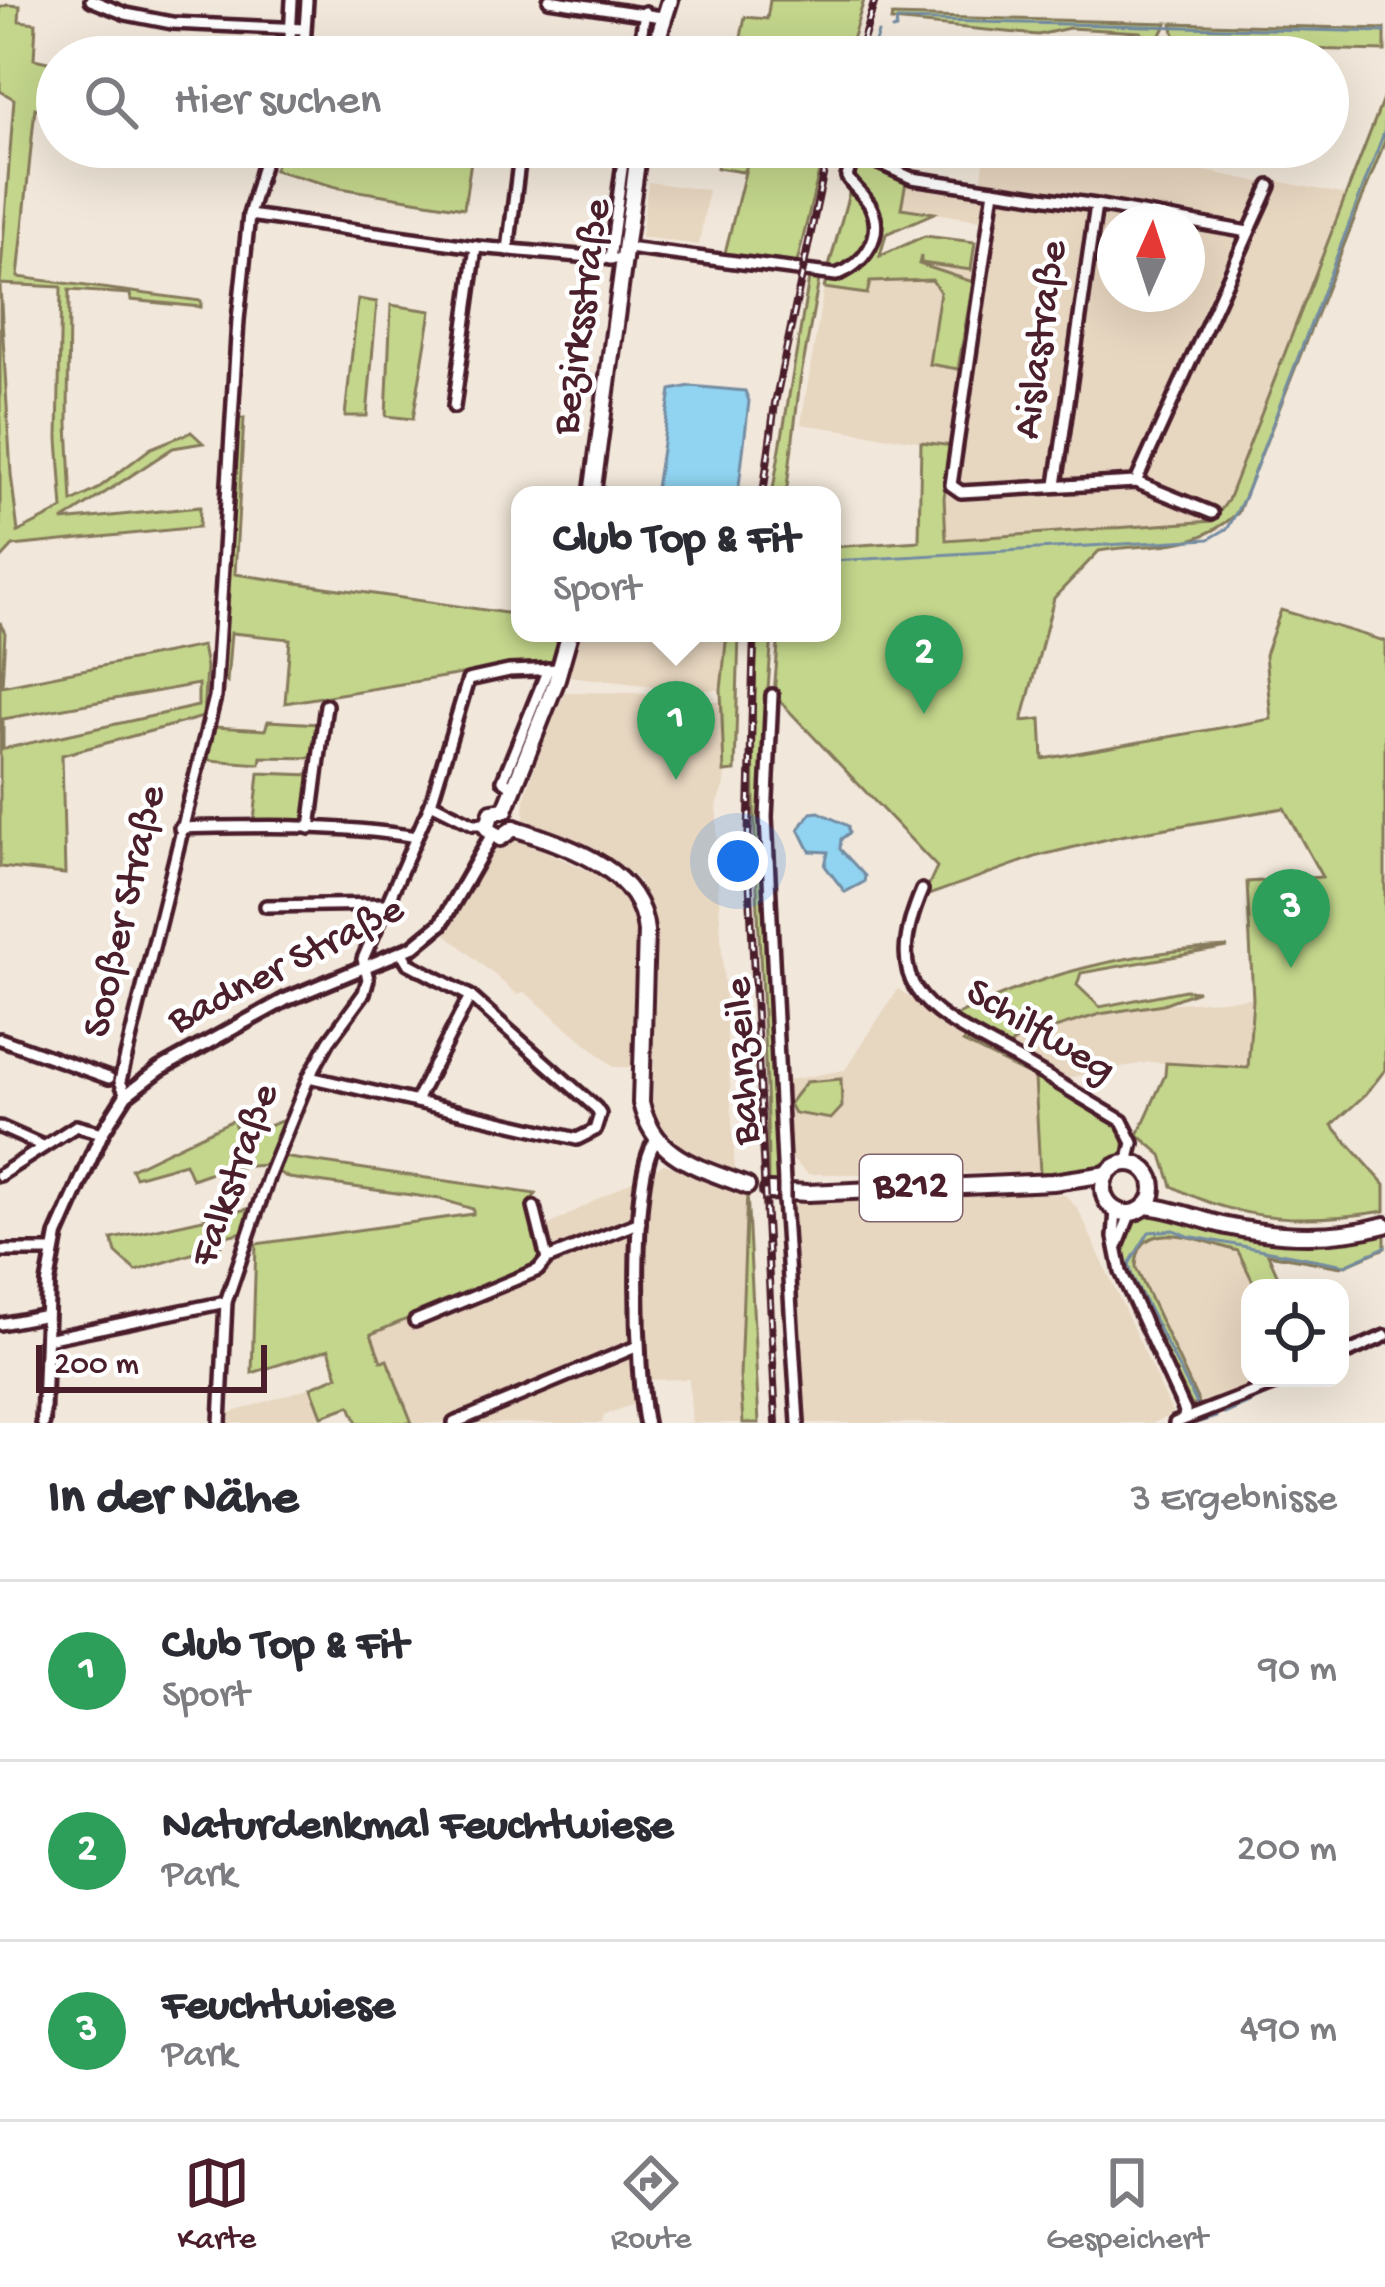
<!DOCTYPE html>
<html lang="de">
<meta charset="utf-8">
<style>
body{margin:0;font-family:"Gochi Hand",sans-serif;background:#f2f2f3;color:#2b2b33}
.controls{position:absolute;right:36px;bottom:36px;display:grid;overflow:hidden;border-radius:24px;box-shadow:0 12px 48px #0002}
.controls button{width:108px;height:108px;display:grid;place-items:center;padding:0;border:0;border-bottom:3px solid #e1e1e2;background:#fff;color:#2b2b33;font:60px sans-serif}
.compass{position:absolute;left:1097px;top:204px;width:108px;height:108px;border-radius:50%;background:#fff;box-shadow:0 12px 48px #0002;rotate:3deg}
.scale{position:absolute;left:36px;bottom:30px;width:231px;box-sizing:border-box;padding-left:12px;border:6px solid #4a1f2b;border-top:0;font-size:33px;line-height:42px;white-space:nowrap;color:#4a1f2b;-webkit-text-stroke:9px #fff;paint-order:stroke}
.you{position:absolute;left:738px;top:861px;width:42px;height:42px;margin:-30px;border:9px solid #fff;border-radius:50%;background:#1a73e8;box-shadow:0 0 0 18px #1a73e833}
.badge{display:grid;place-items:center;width:78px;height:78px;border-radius:50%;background:#4a1f2b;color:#fff;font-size:39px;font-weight:700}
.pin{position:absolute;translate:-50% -99px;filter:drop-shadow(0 3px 6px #0008)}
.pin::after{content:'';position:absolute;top:63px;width:42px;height:36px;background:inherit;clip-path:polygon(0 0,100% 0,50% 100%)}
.popup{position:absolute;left:511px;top:486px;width:330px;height:156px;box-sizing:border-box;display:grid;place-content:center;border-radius:24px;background:#fff;filter:drop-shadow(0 3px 9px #0005);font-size:39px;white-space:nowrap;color:#7c7c81}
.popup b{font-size:45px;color:#2b2b33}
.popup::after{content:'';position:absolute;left:50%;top:100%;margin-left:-24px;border:24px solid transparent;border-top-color:#fff}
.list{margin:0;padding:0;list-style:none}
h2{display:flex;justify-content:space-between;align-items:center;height:156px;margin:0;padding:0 48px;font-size:51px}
h2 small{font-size:39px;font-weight:400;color:#7c7c81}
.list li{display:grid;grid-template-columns:78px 1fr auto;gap:36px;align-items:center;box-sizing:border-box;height:180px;padding:0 48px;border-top:3px solid #e1e1e2}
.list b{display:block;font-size:45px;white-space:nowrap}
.list p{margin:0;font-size:39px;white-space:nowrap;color:#7c7c81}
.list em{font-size:39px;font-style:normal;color:#7c7c81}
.icon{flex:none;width:66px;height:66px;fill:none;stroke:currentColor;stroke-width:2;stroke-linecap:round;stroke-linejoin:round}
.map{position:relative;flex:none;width:1385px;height:1423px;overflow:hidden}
.search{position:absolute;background:#fff;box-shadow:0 12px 48px #0002;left:36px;right:36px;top:36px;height:132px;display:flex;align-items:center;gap:30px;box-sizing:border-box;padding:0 42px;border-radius:66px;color:#7c7c81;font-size:45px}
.sheet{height:696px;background:#fff}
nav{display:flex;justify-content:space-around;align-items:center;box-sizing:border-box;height:168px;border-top:3px solid #e1e1e2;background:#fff;font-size:33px;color:#7c7c81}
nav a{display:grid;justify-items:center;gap:6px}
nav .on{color:#4a1f2b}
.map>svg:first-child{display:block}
.built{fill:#e7d6c0;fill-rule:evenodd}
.green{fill:#c3d68b;stroke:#867a5b;stroke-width:3;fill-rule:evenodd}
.water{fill:#90d4f1;stroke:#748ca2;stroke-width:3}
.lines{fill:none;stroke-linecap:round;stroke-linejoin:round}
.stream{stroke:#748ca2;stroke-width:3}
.minor-casing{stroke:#4a1f2b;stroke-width:18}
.tertiary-casing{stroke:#4a1f2b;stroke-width:20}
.primary-casing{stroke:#4a1f2b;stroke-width:22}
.minor{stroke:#fff;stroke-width:9}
.tertiary{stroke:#fff;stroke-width:10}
.primary{stroke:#fff;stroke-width:14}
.rail-casing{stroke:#4a1f2b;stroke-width:8}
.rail{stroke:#fff;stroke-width:3;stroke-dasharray:9;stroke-linecap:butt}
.minor-bridge-casing{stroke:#4a1f2b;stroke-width:18;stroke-linecap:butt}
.minor-bridge{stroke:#fff;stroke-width:9}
.labels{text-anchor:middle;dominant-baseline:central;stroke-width:9;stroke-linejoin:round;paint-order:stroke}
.shield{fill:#fff;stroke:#80626b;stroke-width:3}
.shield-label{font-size:39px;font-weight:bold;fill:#4a1f2b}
.street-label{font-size:42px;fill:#4a1f2b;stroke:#fff}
</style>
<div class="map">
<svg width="1385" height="1423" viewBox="0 0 1385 1423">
<rect width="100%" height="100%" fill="#f1e7da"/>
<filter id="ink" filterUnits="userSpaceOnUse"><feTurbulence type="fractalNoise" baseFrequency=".00833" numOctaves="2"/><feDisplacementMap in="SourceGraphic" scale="24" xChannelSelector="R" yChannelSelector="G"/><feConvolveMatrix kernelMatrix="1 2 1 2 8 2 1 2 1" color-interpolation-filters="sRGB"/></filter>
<g filter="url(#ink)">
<!-- built -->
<g class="built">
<path d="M986 147H1089L1265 183 1278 181 1346 195 1228 500 1213 521 946 541 944 497 958 478 994 222 901 208 906 182 980 192ZM1115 222H1187V294H1115Z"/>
<polygon points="648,182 708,190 699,245 641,237"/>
<polygon points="925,236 922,263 977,271 953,446 801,424 824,288 867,293 879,257"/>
<polygon points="580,633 727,633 721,690 687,690 569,676"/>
<polygon points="565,692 640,693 721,702 725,785 717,805 717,867 735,1173 687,1152 653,1117 655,922 639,881 621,865 524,820 525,797 542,743"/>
<polygon points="517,839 614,882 628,901 636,922 638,945 635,1067 614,1067 525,992 518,995 446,934 492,852"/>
<polygon points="898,989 953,1029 963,1042 1035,1078 1040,1173 808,1174 786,1154 783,1081 845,1070"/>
<polygon points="1252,998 1248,1069 1149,1062 1062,1079 1006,1050 1016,1040 1100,1014 1163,1004"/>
<polygon points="664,1164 747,1192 740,1376 743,1423 692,1423 689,1379 635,1380 634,1404 604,1415 602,1423 412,1423 387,1361 381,1362 371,1334 541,1263 550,1254 542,1229"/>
<polygon points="985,1189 1065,1195 1078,1209 1173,1414 1153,1423 802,1423 790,1197"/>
<polygon points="1164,1232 1239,1251 1256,1288 1250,1288 1250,1378 1283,1378 1212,1408 1199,1403 1136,1268 1136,1257 1149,1238"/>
<polygon points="311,1387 322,1416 305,1423 230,1423 230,1413"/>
</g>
<!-- green -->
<g class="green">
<polygon points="770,0 864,0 847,57 737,57 745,17 767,19"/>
<polygon points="7,5 20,6 19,21 36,23 34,59 57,64 57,113 35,108 18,277 201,301 201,307 131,300 130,294 69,290 68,424 72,502 96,490 151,448 191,432 203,443 173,448 62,521 200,507 199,527 13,546 0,560 0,286 11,474 18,532 63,509 58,439 61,287 0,284 14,99 0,91 0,8"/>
<polygon points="892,16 1167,23 1154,48 1140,32 1069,28 1038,35 891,21"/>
<polygon points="1172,23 1385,29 1385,51 1177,46"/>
<path d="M1385 94V141L1238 513C1190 554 1157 541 1099 551L1054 598 1022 721 1041 719 1043 759 1271 719 1265 655 1281 610 1385 641V1070L1366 1094 1332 1125 1385 1185V1211C1309 1223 1242 1223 1172 1186L1162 1155 1138 1135 1165 1075 1166 1063 1248 1068 1253 999 1247 882 1322 877 1284 808 1120 836 1038 856 923 897 937 867 774 695 779 633H832V547L919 541 921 442 953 446 944 497 946 540 1213 521 1228 500Z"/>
<polygon points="281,147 473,147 464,208 340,188 274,170"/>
<polygon points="720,147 825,147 796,267 724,257 747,164 743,172 717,168"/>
<path d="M865 163 906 182 901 208 934 213 886 234 880 256 925 236 975 242 971 270 921 263V256L919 264 973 282 958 369 929 364 940 292 932 280 870 282 867 294 824 288 826 281C863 277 890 242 875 205 870 192 858 187 853 175L858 165Z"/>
<path d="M849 193 866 206C876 236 861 267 828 270Z"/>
<polygon points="809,279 819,280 800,381 786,495 772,495"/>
<polygon points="358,299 377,302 367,416 345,416"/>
<polygon points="391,305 431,311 413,419 386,416"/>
<polygon points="244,418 235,574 520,615 520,633 560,633 554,664 511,666 285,703 290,639 231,633 227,682 222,676 234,419"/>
<path d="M0 622 5 633 2 686 202 646 206 667 203 717 62 755 65 874 0 867ZM198 684V706L3 749V719Z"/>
<polygon points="727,633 739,633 735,771 724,772 721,690"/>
<path d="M758 633H772L760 803 780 1184 768 1182C768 999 744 816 758 633Z"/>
<polygon points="268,721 319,724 314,758 261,757 260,764 208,760 214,727 265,730"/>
<polygon points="259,773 312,775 306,817 300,822 254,821"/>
<path d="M1228 947 1081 973 1077 985 1100 1007 1185 990 1198 991 1163 1004 1100 1014 1016 1040 1006 1050 952 1018C1036 974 1133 951 1228 947Z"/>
<polygon points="965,1038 1113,1118 1124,1136 1124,1156 1108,1161 1098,1172 1040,1173 1035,1078 963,1042"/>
<polygon points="841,1079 842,1107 831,1119 794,1113 789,1104 806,1082"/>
<polygon points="233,1120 239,1137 284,1120 282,1157 536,1194 528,1204 541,1263 371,1334 381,1361 387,1360 412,1423 357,1423 350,1406 322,1416 311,1387 338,1376 329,1349 252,1373 256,1244 473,1214 473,1209 440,1199 289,1178 265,1165 223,1168 192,1179 185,1163 135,1177 131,1169"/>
<polygon points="747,1192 759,1423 743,1423 740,1376"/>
<polygon points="248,1209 244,1232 221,1237 221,1245 136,1271 116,1253 112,1239"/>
<path d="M1161 1212C1236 1239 1306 1251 1385 1234V1248L1341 1267 1268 1254 1283 1288H1256L1238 1251C1206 1243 1136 1211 1136 1268L1199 1403 1192 1406 1124 1267 1123 1251 1129 1226 1148 1213Z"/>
</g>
<!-- water -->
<g class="water">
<polygon points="690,386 745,391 749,401 738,495 655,495 671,390"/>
<polygon points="819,812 848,826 849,833 841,839 840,849 865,876 864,882 845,892 825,866 828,852 810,851 799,829 811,813"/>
</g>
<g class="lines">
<!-- stream -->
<g class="stream">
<polyline points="892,30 896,29 897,20 1385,32"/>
<polyline points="871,55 878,33"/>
<polyline points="832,561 1209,539 1228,528 1245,496 1385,130"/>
<polyline points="1340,1363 1385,1344"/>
<polyline points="1197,1404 1132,1276 1129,1264 1149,1232 1174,1230 1188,1236 1345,1265 1385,1247"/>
<polyline points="1225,1414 1304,1378"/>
<polyline points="1196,1423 1216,1417"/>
</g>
<!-- minor casing -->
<g class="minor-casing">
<g id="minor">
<polyline points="91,0 126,14 172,23 304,29"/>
<polyline points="549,0 662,17"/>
<polyline points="289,57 292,0"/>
<polyline points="296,57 304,46 307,0"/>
<polyline points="638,57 645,12"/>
<polyline points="854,152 912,178 1096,205 1248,232"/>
<polyline points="994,190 951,485 961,492 1136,482 1212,513"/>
<polyline points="249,215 476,247 626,260"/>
<path d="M627 248 836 275C864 265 885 236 871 207 865 195 854 188 847 177L855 149"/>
<polyline points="508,250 521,147"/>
<polyline points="610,259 625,147"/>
<polyline points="454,407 476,247"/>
<polyline points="1136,482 1270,186"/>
<polyline points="1056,485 1096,205"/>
<polyline points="772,695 766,817 784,1183"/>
<polyline points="512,787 503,780 548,669"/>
<polyline points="431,803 473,824 486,824"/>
<path d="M180 828C259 826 338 824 416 837"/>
<polyline points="310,828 326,705"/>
<path d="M922 890C877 995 934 1013 1015 1058 1051 1078 1086 1100 1122 1121L1133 1143 1128 1163"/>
<polyline points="266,906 387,904"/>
<polyline points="0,1039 109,1078"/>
<polyline points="309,1077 577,1139 595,1130 600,1114 596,1108 470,996 408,963 402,953"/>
<polyline points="126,1095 120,1081 215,697 238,320 249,215 268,147"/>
<polyline points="416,1101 470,996"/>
<polyline points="0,1127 43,1146"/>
<polyline points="0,1175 76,1126 102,1133"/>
<polyline points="784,1199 798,1423"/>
<polyline points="534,1207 547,1259 640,1222"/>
<polyline points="1116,1210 1114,1237 1121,1272 1185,1411 1184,1417"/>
<polyline points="1117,1247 1131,1212"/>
<polyline points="0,1251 53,1251"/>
<polyline points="415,1321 538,1270 547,1259"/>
<polyline points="0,1324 47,1315"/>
<polyline points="46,1339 226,1302"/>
<polyline points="1340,1356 1385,1336"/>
<polyline points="220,1423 226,1302 269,1175 309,1077 329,1041 364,993 368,979 363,959 431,803 468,680 509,671 560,669"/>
<polyline points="454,1423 638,1346"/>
<polyline points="1175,1423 1290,1378"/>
</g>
</g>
<!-- tertiary casing -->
<g class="tertiary-casing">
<g id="tertiary">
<polyline points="43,1423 48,1283 57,1235 102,1133 126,1095 160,1069 285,1000 413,947 441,924 492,835"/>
<path d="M646 1423C636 1378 629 1171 656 1141"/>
</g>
</g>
<!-- primary casing -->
<g class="primary-casing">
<g id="primary">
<polyline points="652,57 670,0"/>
<polyline points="592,495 639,147"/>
<polyline points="505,810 556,682 570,633"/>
<polyline points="505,810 492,812 487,828 500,838 514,828"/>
<path d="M514 828C566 846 640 867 646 931L641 1103C654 1159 699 1167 747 1186"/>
<circle cx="1128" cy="1188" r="25"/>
<polyline points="769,1191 808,1193 1053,1182 1107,1174"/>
<path d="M1145 1206C1173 1208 1199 1220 1227 1226 1278 1237 1334 1239 1385 1225"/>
</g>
</g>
<!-- minor -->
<use href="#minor" class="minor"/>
<!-- tertiary -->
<use href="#tertiary" class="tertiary"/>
<!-- primary -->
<use href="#primary" class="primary"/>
<!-- rail casing -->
<g class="rail-casing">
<g id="rail">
<polyline points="858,57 875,0"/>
<polyline points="763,495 775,403 829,147"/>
<polyline points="754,633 748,852 776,1423"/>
</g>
</g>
<!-- rail -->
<use href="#rail" class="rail"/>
<!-- minor-bridge casing -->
<g class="minor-bridge-casing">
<polyline id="minor-bridge" points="784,1183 784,1199"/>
</g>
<!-- minor-bridge -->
<use href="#minor-bridge" class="minor-bridge"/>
</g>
</g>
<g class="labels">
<!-- shield labels -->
<rect class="shield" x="860" y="1155" width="102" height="66" rx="9"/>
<g class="shield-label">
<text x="911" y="1188">B212</text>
</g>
<!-- street labels -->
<g class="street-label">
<text transform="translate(584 317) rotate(-82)">Bezirksstraße</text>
<text transform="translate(1043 340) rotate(-82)">Aislastraße</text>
<text transform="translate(127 912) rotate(-77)">Sooßer Straße</text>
<text transform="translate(287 967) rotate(-27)">Badner Straße</text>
<text transform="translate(1039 1033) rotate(31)">Schilfweg</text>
<text transform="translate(745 1061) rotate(-93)">Bahnzeile</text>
<text transform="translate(237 1176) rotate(-70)">Falkstraße</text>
</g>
</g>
</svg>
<div class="controls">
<button><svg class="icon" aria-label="locate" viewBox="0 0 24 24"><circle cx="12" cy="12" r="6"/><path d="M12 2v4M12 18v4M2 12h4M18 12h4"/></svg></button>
</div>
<svg class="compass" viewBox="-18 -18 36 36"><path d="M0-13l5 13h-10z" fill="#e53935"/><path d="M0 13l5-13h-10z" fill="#7c7c81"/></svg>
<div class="scale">200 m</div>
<div class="you"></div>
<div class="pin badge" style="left:676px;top:780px;background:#2e9e5b">1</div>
<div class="popup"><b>Club Top &amp; Fit</b>Sport</div>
<div class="pin badge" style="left:924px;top:714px;background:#2e9e5b">2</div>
<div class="pin badge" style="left:1291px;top:968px;background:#2e9e5b">3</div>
<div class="search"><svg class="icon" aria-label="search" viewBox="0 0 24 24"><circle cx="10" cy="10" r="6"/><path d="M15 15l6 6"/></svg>Hier suchen</div>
</div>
<section class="sheet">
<h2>In der Nähe<small>3 Ergebnisse</small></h2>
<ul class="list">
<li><span class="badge" style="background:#2e9e5b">1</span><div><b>Club Top &amp; Fit</b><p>Sport</p></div><em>90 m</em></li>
<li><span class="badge" style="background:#2e9e5b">2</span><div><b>Naturdenkmal Feuchtwiese</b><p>Park</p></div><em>200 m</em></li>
<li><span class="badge" style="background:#2e9e5b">3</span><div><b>Feuchtwiese</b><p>Park</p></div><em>490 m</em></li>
</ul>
</section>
<nav>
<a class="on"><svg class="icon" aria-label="map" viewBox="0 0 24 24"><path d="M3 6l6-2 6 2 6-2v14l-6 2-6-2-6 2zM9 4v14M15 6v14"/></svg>Karte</a>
<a><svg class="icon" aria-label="directions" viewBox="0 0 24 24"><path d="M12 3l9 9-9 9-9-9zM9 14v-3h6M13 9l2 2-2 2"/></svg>Route</a>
<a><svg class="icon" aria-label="saved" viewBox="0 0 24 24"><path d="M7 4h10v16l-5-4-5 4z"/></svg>Gespeichert</a>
</nav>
